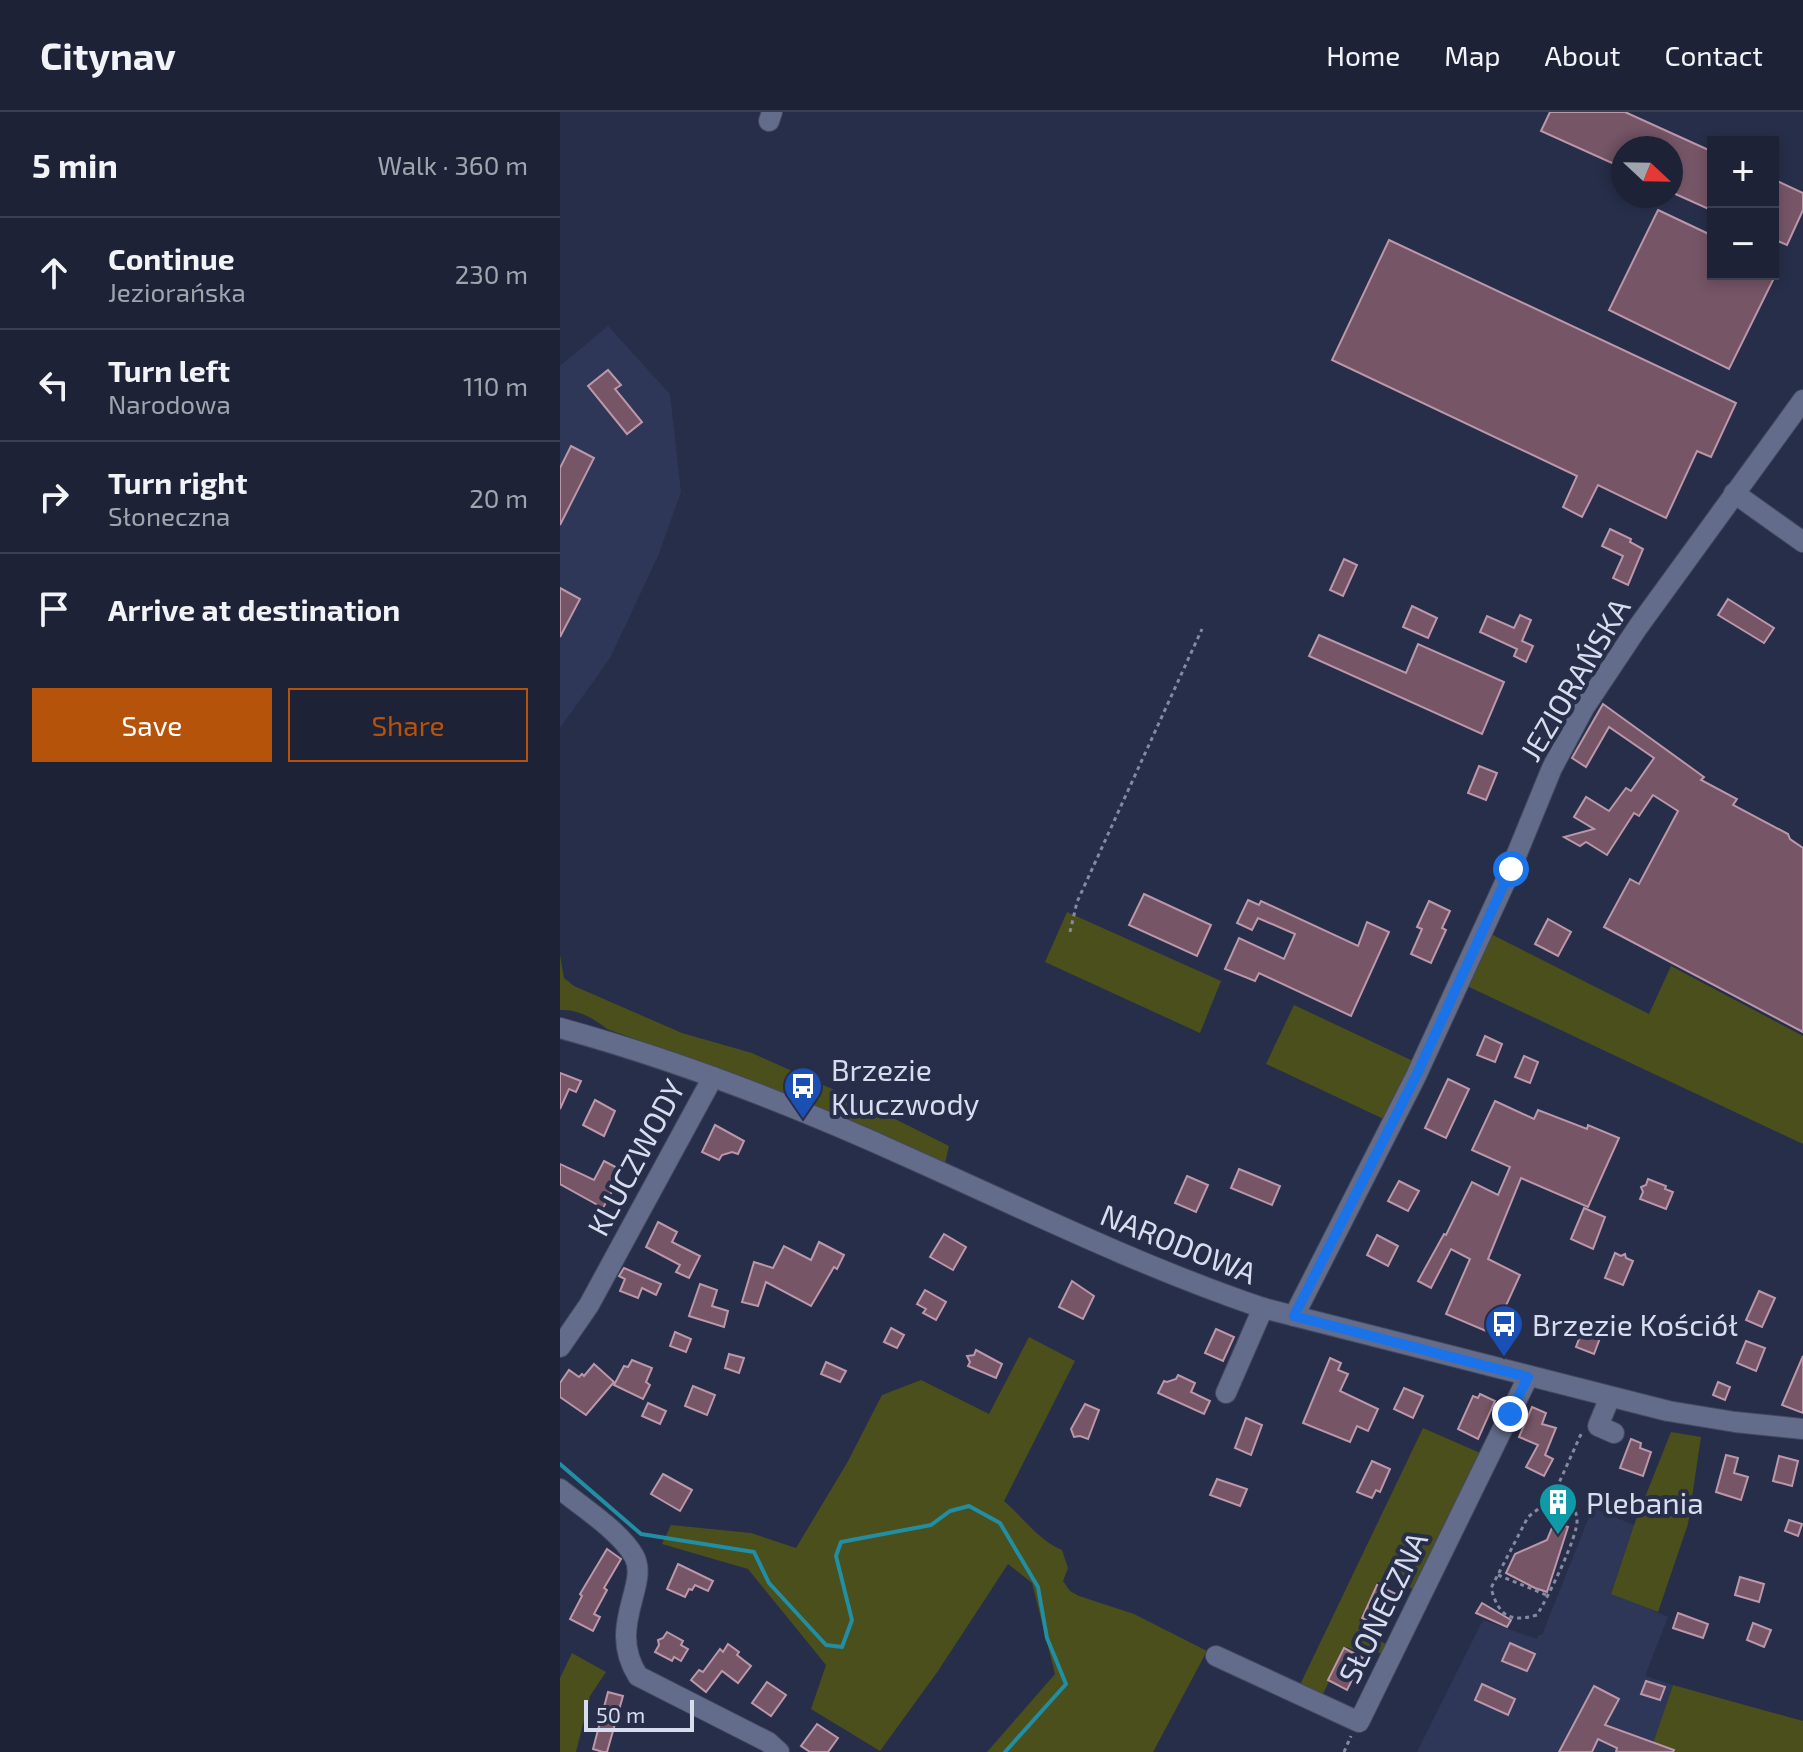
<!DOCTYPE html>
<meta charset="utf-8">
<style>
body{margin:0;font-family:"Exo 2",sans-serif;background:#252a3f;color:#f1f3f6}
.controls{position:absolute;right:24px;top:24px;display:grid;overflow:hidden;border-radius:0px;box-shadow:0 4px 12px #0003}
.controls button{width:72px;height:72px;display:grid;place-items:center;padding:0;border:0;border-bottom:2px solid #3b3f52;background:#1d2237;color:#f1f3f6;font:40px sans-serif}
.compass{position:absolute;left:1051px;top:24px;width:72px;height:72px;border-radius:50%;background:#1d2237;box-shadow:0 4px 12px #0003;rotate:112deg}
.scale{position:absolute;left:24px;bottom:20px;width:110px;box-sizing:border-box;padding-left:8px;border:4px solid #d7dcee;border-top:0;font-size:22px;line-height:28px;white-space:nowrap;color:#d7dcee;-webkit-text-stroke:6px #272e49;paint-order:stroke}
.stop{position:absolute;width:24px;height:24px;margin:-18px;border:6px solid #1a73e8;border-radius:50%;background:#fff}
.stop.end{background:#1a73e8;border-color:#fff;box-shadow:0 2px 8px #0008}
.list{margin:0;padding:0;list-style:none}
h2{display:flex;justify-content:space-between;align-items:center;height:104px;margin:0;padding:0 32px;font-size:34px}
h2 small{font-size:26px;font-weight:400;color:#a0a4ad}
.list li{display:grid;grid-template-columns:52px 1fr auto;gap:24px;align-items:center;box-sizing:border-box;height:112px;padding:0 32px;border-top:2px solid #3b3f52}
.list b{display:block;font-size:30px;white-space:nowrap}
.list p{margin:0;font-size:26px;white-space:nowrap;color:#a0a4ad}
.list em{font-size:26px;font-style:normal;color:#a0a4ad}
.actions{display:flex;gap:16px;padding:24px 32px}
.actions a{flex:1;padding:18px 0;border:2px solid #b45309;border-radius:0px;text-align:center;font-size:28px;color:#b45309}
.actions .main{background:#b45309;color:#fff}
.icon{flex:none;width:44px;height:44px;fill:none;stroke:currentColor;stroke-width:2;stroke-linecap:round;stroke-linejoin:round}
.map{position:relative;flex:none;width:1243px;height:1640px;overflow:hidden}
header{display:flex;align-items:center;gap:48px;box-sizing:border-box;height:112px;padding:0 40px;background:#1d2237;border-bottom:2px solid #3b3f52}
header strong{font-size:38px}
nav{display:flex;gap:44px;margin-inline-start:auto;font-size:28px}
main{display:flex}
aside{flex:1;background:#1d2237}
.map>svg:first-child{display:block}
.built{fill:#2f3758}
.green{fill:#4a4f1b}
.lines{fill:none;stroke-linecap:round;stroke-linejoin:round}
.stream{stroke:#218ea3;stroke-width:4}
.building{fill:#755566;stroke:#bb97a9;stroke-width:2}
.minor-casing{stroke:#444960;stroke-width:22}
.path{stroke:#848aa0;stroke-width:3;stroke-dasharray:4 4;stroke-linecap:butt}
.minor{stroke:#636c8a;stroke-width:20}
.route{stroke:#1a73e8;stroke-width:10}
.labels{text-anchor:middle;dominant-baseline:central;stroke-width:8;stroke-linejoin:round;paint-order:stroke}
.street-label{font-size:30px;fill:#d7dcee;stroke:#272e49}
.poi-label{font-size:30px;fill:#d7dcee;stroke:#272e49;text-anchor:start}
</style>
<header>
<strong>Citynav</strong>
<nav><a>Home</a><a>Map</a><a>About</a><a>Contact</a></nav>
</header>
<main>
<aside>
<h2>5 min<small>Walk · 360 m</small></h2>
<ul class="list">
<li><svg class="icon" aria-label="ahead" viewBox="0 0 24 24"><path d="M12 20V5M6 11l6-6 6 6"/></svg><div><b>Continue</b><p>Jeziorańska</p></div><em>230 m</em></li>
<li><svg class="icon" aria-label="left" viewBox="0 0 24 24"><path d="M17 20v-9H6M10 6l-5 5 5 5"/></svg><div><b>Turn left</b><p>Narodowa</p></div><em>110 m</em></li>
<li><svg class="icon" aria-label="right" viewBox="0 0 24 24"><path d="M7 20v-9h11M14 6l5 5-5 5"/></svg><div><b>Turn right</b><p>Słoneczna</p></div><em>20 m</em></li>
<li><svg class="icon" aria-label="arrive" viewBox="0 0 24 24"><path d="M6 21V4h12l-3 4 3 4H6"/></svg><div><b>Arrive at destination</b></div></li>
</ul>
<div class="actions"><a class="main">Save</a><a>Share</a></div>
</aside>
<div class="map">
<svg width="1243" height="1640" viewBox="0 0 1243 1640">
<rect width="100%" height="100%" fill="#272e49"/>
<!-- built -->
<g class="built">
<polygon points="48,214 110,282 121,380 98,444 50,546 0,616 0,254"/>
<polygon points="1030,1395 1074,1413 1051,1481 1108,1505 1085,1564 1113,1573 1090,1640 857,1640 923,1508 977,1527 979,1523 982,1523 1029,1405"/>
</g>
<!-- green -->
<g class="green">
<polygon points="507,800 661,869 640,921 485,850"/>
<polygon points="931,822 1089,902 1111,854 1243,924 1243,1032 907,874"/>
<path d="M0 843 4 866 14 874 122 921 192 941 301 990 389 1034 385 1052 217 979 47 917C33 906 18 897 0 898Z"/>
<polygon points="734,893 853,949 828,1009 706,952"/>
<path d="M469 1225 515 1249 444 1389C464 1406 478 1428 502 1438L508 1456 503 1469 510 1479 519 1484 574 1502 647 1539 593 1640H427L495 1562 472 1471 448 1452 378 1559 320 1639 251 1597 266 1553 188 1457 102 1432 111 1413 191 1421 236 1436 287 1351 322 1283 361 1268 429 1302Z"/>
<polygon points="863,1316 925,1343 857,1479 830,1466 825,1473 818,1470 799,1509 806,1513 803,1521 830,1534 826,1544 798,1531 794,1538 786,1535 761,1586 739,1575"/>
<polygon points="1111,1320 1141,1325 1128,1412 1098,1500 1051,1482 1074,1413"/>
<polygon points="12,1541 46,1560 30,1584 16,1640 0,1640 0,1566"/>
<polygon points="1113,1573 1243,1609 1243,1640 1090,1640"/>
</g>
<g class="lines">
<!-- stream -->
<polyline class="stream" points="0,1352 81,1422 194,1440 209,1471 266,1533 282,1535 292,1508 276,1444 281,1430 371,1413 390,1399 409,1394 440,1411 478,1475 487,1526 506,1572 445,1640"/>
</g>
<!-- building -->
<g class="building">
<polygon points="990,0 1065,0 1153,40 1153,99 1111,80 1111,36 1063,36 1063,56 981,19"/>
<polygon points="1213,67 1243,81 1243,98 1227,133 1213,127"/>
<polygon points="1098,98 1153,124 1153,162 1216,162 1169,257 1049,198"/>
<polygon points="829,128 1176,291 1151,345 1137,339 1106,406 1038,373 1022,405 1003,395 1017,364 772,248"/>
<polygon points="48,258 61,273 55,277 82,310 67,322 28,274"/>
<polygon points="11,334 34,346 0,413 0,356"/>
<polygon points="1050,417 1071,427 1070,430 1083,437 1068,473 1053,466 1063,444 1042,434"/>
<polygon points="784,447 797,453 783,484 770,478"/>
<polygon points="0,476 20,487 0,525"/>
<polygon points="1168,487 1214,516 1204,531 1158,503"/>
<polygon points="852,494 877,506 868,526 843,515"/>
<polygon points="960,503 971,508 962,529 973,534 966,550 954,544 957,537 920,520 927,504 954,516"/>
<polygon points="759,523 846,561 858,532 944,570 922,622 749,544"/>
<polygon points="1043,592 1144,665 1141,668 1177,687 1173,693 1228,722 1230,727 1243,736 1243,920 1044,815 1070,767 1079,772 1118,699 1093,683 1079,704 1074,701 1047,743 1026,730 1020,734 1004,725 1034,717 1014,705 1026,685 1049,699 1066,676 1071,679 1094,646 1049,615 1026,655 1012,646"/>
<polygon points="919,654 937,661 926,688 908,681"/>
<polygon points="584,782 651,813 637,844 569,813"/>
<polygon points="688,788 699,793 701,789 798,834 807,810 829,820 791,904 699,861 695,869 665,857 679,826 724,847 735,822 698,806 692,818 677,811"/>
<polygon points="869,789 890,799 882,816 886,818 871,851 851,842 862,817 857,815"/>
<polygon points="988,807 1011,820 998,844 975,832"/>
<polygon points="925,924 942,932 935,950 917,943"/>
<polygon points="964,944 978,950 970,971 955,965"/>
<polygon points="0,961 21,969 16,980 9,977 0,997"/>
<polygon points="888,967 909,977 886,1026 865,1016"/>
<polygon points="35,988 55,999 44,1024 23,1013"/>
<polygon points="935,989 974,1007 978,998 1027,1017 1028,1013 1059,1026 1028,1095 961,1066 928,1147 960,1163 933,1222 886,1202 910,1147 891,1137 871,1176 858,1169 884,1122 886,1123 912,1070 938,1083 950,1055 912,1038"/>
<polygon points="155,1013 184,1029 178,1042 172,1040 162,1043 159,1048 142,1040"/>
<polygon points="44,1049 63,1059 43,1096 0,1072 0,1052 34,1068"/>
<polygon points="679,1057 720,1074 712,1093 671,1076"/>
<polygon points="627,1064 648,1073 636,1100 615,1091"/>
<polygon points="1088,1067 1106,1074 1105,1077 1113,1080 1106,1097 1080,1087 1083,1080 1081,1075 1086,1073"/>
<polygon points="839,1069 859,1079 848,1099 828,1089"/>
<polygon points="1024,1096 1045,1105 1033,1137 1011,1127"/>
<polygon points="98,1110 117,1120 112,1130 140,1144 129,1166 116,1160 120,1153 86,1135"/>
<polygon points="384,1122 406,1135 393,1158 370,1145"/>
<polygon points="817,1123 838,1134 828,1154 807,1143"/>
<polygon points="259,1130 284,1143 277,1157 274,1155 251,1194 206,1170 198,1194 182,1190 194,1150 213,1156 224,1134 251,1148"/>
<polygon points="1055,1141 1061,1144 1065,1142 1066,1146 1073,1149 1063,1173 1045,1166"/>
<polygon points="64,1156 101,1172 96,1183 82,1176 78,1186 60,1179 65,1167 59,1164"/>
<polygon points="512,1169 534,1184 523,1207 499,1195"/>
<polygon points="140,1172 157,1178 152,1194 168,1199 164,1215 129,1204"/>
<polygon points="365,1178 386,1190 376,1208 363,1201 366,1197 357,1192"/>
<polygon points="1199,1179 1215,1186 1202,1215 1186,1208"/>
<polygon points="1025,1211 1035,1211 1037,1215 1043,1218 1034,1242 1016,1235"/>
<polygon points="331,1216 344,1223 337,1236 324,1230"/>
<polygon points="656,1217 674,1225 663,1249 645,1241"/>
<polygon points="115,1220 131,1227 126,1240 110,1234"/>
<polygon points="1186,1229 1205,1236 1196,1259 1177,1251"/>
<polygon points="416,1238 442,1252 436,1266 408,1254 410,1250 407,1244 414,1243"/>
<polygon points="169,1242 184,1246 179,1261 165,1256"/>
<polygon points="1243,1244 1243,1301 1222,1293"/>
<polygon points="770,1246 781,1251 778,1258 788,1262 780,1279 818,1297 808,1319 797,1314 790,1330 743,1311"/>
<polygon points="72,1248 92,1256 86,1270 90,1273 83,1287 54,1273 64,1254 68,1255"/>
<polygon points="266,1250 286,1259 280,1270 261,1262"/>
<polygon points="34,1252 54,1270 26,1303 0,1285 0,1271 9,1258 19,1265 22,1262 24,1264"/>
<polygon points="618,1263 635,1271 631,1280 650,1289 644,1302 598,1281 604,1269 607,1270 616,1267"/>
<polygon points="1158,1270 1170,1275 1165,1288 1153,1283"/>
<polygon points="133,1274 155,1283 147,1303 125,1294"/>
<polygon points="844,1276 863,1284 853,1306 834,1297"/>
<polygon points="920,1282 935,1289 918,1327 898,1317 913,1284 918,1286"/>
<polygon points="88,1291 106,1299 100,1312 82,1304"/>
<polygon points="525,1292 539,1298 528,1327 520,1324 514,1325 511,1317"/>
<polygon points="972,1295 986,1301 982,1312 996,1316 985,1343 993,1347 984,1364 966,1355 978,1333 959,1325"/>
<polygon points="686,1306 702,1313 691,1343 675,1336"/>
<polygon points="1071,1327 1081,1331 1080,1336 1091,1340 1083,1364 1060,1356"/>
<polygon points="1166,1343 1178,1346 1174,1361 1188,1365 1181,1388 1156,1380"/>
<polygon points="1219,1344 1238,1349 1232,1374 1213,1369"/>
<polygon points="812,1349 830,1357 820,1380 816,1378 812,1386 797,1380"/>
<polygon points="103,1362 132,1378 120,1399 91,1382"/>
<polygon points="657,1367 687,1377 680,1394 650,1383"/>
<polygon points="1229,1408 1242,1412 1238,1424 1225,1419"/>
<polygon points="994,1411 1008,1415 987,1480 975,1476 946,1461 955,1442 987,1428"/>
<polygon points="47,1437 61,1447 44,1476 47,1478 34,1502 40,1505 33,1519 10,1507 22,1484 20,1482"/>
<polygon points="118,1452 153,1469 148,1479 135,1473 132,1478 129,1477 125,1485 107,1477"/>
<polygon points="1180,1465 1204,1472 1199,1490 1175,1483"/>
<polygon points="817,1473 836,1482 819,1514 802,1506"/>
<polygon points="922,1491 951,1508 947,1515 916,1501"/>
<polygon points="1118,1501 1148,1512 1143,1526 1113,1516"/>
<polygon points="1193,1511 1211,1518 1204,1535 1187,1528"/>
<polygon points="107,1520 123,1529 121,1533 128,1537 121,1549 114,1545 112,1549 95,1540 99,1533 98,1528 103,1526"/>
<polygon points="950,1531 975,1542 967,1559 942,1549"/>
<polygon points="168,1532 179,1540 177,1543 191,1554 178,1571 162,1559 146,1580 131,1568 139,1558 143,1560 160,1537 163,1540"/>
<polygon points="784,1536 803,1546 787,1578 768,1568"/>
<polygon points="1086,1569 1105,1575 1100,1588 1081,1582"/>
<polygon points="207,1570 226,1583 211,1604 192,1591"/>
<polygon points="922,1572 955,1587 948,1603 915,1588"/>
<polygon points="1034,1574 1059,1587 1045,1613 1114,1638 1113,1640 1056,1640 1057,1636 1038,1627 1032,1640 999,1640"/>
<polygon points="48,1580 63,1584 47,1640 43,1640 33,1637"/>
<polygon points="257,1612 278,1626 268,1640 250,1640 241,1634"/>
</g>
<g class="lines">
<!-- minor casing -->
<g class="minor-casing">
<g id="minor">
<polyline points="209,9 212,0"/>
<polyline points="1174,381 1243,430"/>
<path d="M0 916C120 949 238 995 352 1047 468 1099 582 1155 703 1196L1108 1299 1175 1310 1243 1317"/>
<polyline points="734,1204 856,964 947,766 992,656 1024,596 1078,515 1243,288"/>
<polyline points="0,1235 29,1193 153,965"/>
<polyline points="666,1281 703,1196"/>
<polyline points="1050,1285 1038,1314 1054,1321"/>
<path d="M0 1377C22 1395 60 1419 74 1444 90 1473 46 1514 78 1564L208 1630 219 1640"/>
<polyline points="656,1544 799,1610 968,1265"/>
</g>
</g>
<!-- path -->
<g class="path">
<polyline points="510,820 517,790 642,517"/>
<path d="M998 1373 991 1387 968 1405 931 1476C939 1504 949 1511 977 1503 987 1487 1019 1423 1017 1407 1016 1395 1005 1383 998 1373L1022 1320"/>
<polyline points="938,1463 989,1484"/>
<polyline points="784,1640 791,1624"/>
</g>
<!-- minor -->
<use href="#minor" class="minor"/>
</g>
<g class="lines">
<!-- route -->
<polyline class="route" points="950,1302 968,1265 734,1204 856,964 951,757"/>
</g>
<!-- icons -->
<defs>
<g id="bus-pin" transform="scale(2)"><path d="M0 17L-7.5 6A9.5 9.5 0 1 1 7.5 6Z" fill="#1a4fb4" stroke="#272e49"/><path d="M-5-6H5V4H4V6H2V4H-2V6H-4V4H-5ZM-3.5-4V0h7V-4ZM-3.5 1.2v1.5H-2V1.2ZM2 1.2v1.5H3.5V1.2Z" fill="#fff"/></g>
<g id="building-pin" transform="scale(2)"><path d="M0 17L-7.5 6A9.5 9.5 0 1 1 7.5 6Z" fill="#0f9aa8" stroke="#272e49"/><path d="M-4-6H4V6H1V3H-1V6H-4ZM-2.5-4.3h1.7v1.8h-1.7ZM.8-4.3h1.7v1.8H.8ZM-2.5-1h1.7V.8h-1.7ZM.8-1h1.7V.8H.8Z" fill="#fff"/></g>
</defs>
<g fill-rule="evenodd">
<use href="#bus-pin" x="243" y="974"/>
<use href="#bus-pin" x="944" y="1212"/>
<use href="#building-pin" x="998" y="1390"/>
</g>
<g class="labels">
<!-- street labels -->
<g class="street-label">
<text transform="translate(1014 567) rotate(-59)">JEZIORAŃSKA</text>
<text transform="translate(75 1045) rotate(-62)">KLUCZWODY</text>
<text transform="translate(619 1131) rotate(22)">NARODOWA</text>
<text transform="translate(822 1495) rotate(-64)">SŁONECZNA</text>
</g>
<!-- poi labels -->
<g class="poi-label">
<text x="271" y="957">Brzezie<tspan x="271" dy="34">Kluczwody</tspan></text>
<text x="972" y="1212">Brzezie Kościół</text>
<text x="1026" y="1390">Plebania</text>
</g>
</g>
</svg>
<div class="controls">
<button>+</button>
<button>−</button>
</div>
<svg class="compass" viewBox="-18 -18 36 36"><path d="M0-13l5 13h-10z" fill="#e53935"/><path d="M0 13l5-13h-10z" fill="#a0a4ad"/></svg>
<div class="scale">50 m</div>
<div class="stop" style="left:951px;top:757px"></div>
<div class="stop end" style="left:950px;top:1302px"></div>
</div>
</main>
